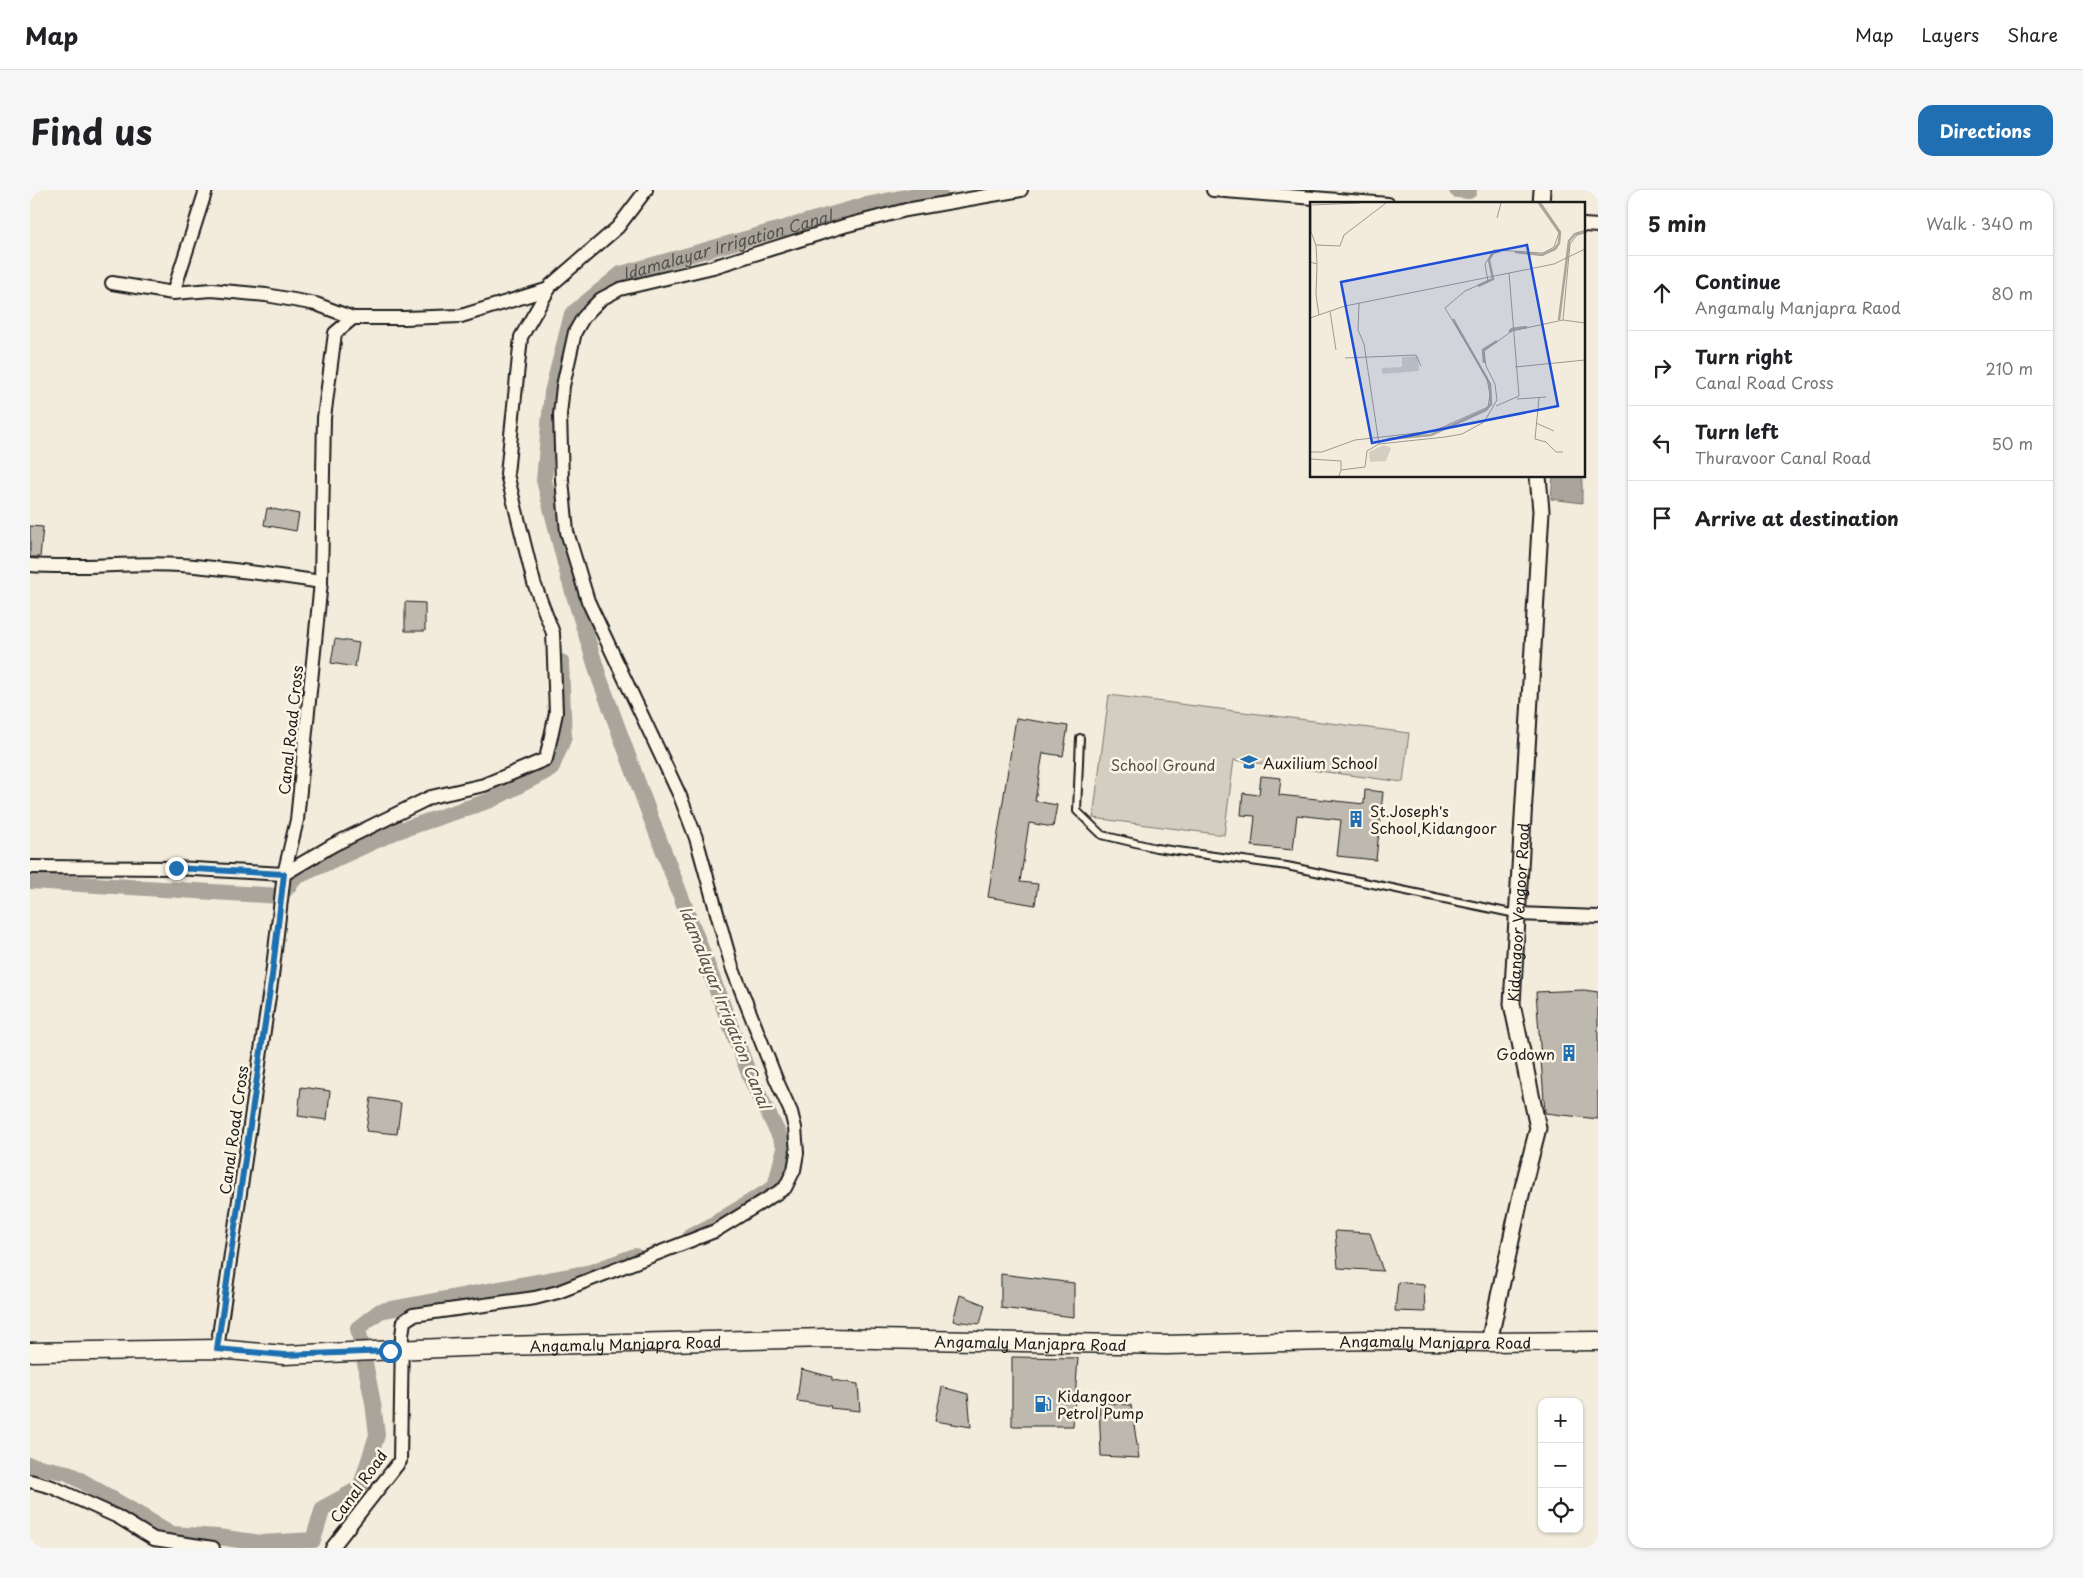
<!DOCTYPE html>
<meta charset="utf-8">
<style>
body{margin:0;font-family:"Playpen Sans",sans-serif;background:#f6f6f6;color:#202124}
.controls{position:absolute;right:15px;bottom:15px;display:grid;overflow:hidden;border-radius:10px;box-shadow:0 1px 4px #0004}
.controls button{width:45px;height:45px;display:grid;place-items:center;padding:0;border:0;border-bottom:1px solid #e0e0e0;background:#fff;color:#202124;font:25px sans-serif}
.stop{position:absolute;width:15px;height:15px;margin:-11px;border:4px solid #1f6fb2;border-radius:50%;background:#fff}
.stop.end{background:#1f6fb2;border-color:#fff;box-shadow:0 1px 5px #0008}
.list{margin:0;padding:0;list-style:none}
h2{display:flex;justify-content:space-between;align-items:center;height:65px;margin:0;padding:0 20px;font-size:21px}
h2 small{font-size:16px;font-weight:400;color:#757577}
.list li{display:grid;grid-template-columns:32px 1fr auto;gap:15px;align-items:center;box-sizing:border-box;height:75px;padding:0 20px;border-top:1px solid #e0e0e0}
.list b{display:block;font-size:19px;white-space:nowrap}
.list p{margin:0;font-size:16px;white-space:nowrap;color:#757577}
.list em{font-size:16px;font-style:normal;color:#757577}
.icon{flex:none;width:28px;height:28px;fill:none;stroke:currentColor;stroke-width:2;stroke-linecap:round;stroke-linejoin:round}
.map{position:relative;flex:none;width:1568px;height:1358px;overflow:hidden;border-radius:15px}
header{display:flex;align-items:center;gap:30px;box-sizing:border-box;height:70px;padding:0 25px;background:#fff;border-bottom:1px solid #e0e0e0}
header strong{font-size:24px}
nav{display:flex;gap:28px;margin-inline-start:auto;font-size:18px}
.intro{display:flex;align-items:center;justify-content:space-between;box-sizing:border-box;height:120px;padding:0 30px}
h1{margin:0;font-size:35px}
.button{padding:12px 22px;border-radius:15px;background:#1f6fb2;color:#fff;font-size:18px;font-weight:700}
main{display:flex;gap:30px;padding:0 30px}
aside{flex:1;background:#fff;border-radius:15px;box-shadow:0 1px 4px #0004}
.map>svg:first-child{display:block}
.green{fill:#d3cec1;stroke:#78756e}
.water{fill:#aaa59b;stroke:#716e68}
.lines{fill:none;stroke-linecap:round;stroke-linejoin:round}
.canal{stroke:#aaa59b;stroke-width:16}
.building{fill:#beb9ae;stroke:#1c1c1c}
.service-casing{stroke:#1c1c1c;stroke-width:10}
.minor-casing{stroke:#1c1c1c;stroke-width:16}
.tertiary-casing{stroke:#1c1c1c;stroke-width:19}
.secondary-casing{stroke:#1c1c1c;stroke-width:21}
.service{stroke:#fcf5e5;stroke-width:6}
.minor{stroke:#fcf5e5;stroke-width:12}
.tertiary{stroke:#fcf5e5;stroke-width:15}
.secondary{stroke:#fcf5e5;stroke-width:18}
.route{stroke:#1f6fb2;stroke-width:6}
.labels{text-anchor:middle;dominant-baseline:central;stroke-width:5;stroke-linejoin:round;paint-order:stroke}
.street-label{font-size:15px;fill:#1c1c1c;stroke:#fcf5e5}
.poi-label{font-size:15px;fill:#1c1c1c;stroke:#fcf5e5;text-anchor:start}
.park-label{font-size:15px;fill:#53514e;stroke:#fcf5e5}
.water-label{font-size:16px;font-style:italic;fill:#55534f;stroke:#fcf5e5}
.inset-river{fill:none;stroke:#aaa59b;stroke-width:2.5}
.inset-road{fill:none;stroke:#9d9990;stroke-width:1}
.view{fill:#1d4ed8;fill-opacity:0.15;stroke:#1d4ed8;stroke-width:2.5}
.inset-edge{fill:none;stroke:#1c1c1c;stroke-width:2.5}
</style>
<header>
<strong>Map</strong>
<nav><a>Map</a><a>Layers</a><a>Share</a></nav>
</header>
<div class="intro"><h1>Find us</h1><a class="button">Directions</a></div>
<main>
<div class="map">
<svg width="1568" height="1358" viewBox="0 0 1568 1358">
<rect width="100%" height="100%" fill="#f3ecdd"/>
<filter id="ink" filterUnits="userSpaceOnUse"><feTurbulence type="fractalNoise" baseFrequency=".02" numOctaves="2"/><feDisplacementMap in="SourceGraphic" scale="10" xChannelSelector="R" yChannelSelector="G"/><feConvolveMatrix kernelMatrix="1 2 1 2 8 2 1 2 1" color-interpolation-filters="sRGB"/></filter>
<g filter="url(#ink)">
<!-- green -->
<polygon class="green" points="1079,505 1379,543 1373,592 1204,570 1194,645 1063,628"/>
<!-- water -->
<polygon class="water" points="1523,286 1552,286 1552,313 1521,309"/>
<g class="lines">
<!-- canal -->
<g class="canal">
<polyline points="1427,0 1439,1"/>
<polyline points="0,691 250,706 266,687 365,642 461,610 521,579 534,547 531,472"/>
<path id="s1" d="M661 1045 672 1041 745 997 755 957 721 889 619 623 569 487 539 389 514 290 522 202 542 124 591 84 836 15 910 0"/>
<polyline points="0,1275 38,1283 142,1344 188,1347 231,1353 283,1350 293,1318 330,1298 347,1245 343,1213 328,1138 350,1121 561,1082 605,1066"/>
</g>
</g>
<!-- building -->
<g class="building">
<polygon points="237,318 269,324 266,341 234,335"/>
<polygon points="0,336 13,337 10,367 0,367"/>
<polygon points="375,412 395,413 395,441 375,441"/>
<polygon points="305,449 329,453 325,477 301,473"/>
<polygon points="986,528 1038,536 1033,566 1013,563 1005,611 1027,615 1023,637 999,633 990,692 1008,694 1005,715 958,707"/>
<polygon points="1231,586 1251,588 1249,605 1334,614 1335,600 1353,602 1346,670 1307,666 1311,630 1267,625 1263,660 1222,656 1225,626 1211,625 1213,603 1229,605"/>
<polygon points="1554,800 1568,802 1568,929 1515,923 1506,802"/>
<polygon points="271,897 300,901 297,930 268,926"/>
<polygon points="341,908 371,913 367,944 336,941"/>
<polygon points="1305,1041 1340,1043 1353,1081 1308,1078"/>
<polygon points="971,1084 1044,1093 1044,1127 971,1118"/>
<polygon points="1368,1092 1394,1095 1395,1122 1365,1121"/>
<polygon points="930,1105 955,1115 950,1134 923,1131"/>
<polygon points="982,1167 1048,1168 1043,1236 982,1236"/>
<polygon points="771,1179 802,1187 802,1190 828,1194 830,1221 800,1218 801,1216 767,1211"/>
<polygon points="912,1197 938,1204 941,1237 905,1231"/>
<polygon points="1069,1212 1101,1215 1109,1268 1071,1266"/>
</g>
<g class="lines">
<!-- service casing -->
<g class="service-casing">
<polyline id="service" points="1050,548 1047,621 1072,645 1126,658 1257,676 1486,724"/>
</g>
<!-- minor casing -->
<g class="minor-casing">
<g id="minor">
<polyline points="1183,0 1358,14"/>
<polyline points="1554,35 1568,36"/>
<polyline points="82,93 143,103 182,100 236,105 286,114 323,128"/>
<polyline points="143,103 176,0"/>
<path d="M0 375C50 379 100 372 150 375 197 378 245 385 291 392"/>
<polyline points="0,677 146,678 254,684 303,655 401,607 454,595 516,569 526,523 523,443 504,393 477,284 491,147 521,95 588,37 616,0"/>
<polyline points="1488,724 1568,727"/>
<polyline points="187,1159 242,786 254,684 267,630 291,392 294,228 305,143 323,128 374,128 431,126 519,99"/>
<polyline points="0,1291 22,1297 88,1327 124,1349 183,1358"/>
<polyline points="302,1358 370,1271 372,1145 374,1131 383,1125 505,1108 528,1102 685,1041 755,998 764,980 767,963 765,938 761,922 746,889 702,777 666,648 650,606 558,411 537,342 532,290 530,225 533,196 545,142 553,128 562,118 571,109 590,99 683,77 814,36 876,20 991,0"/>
</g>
</g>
<!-- tertiary casing -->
<g class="tertiary-casing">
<g id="tertiary">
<polyline points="1511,14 1512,0"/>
<path id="s2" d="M1459 1152 1490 1009 1508 938 1482 814 1511 321 1508 286"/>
</g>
</g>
<!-- secondary casing -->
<g class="secondary-casing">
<g id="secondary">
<path id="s3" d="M0 1162 187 1159 254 1165 433 1157 797 1148 1136 1155 1342 1150 1459 1152 1568 1151"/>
</g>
</g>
<!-- service -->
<use href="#service" class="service"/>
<!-- minor -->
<use href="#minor" class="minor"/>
<!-- tertiary -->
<use href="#tertiary" class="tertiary"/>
<!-- secondary -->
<use href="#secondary" class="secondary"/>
</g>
</g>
<g class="lines" filter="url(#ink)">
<!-- route -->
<polyline class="route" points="146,678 254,684 242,786 187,1159 254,1165 360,1161"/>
</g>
<!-- icons -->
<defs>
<g id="school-bare" transform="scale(1.35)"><path d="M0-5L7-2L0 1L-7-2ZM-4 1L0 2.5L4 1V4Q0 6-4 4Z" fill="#1f6fb2" stroke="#fcf5e5" stroke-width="2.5" paint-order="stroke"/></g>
<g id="building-bare" transform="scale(1.35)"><path d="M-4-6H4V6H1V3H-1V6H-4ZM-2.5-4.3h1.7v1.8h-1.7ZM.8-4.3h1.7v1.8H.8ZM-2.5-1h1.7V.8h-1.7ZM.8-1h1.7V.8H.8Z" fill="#1f6fb2" stroke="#fcf5e5" stroke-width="2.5" paint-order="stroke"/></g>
<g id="fuel-bare" transform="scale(1.35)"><path d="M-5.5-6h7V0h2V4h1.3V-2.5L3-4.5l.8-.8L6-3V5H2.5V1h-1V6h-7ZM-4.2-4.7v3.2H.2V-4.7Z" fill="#1f6fb2" stroke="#fcf5e5" stroke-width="2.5" paint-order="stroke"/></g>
</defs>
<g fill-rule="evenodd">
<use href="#school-bare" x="1219" y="572"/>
<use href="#building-bare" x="1326" y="629"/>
<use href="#building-bare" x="1539" y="863"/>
<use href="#fuel-bare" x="1013" y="1214"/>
</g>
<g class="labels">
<!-- street labels -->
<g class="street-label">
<text transform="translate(260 540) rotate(-84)">Canal Road Cross</text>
<text stroke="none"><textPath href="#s2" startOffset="438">Kidangoor Vengoor Raod</textPath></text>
<text transform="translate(203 940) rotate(-82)">Canal Road Cross</text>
<text stroke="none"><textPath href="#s3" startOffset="1406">Angamaly Manjapra Road</textPath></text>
<text stroke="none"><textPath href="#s3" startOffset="1001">Angamaly Manjapra Road</textPath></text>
<text stroke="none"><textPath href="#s3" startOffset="596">Angamaly Manjapra Road</textPath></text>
<text transform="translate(328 1296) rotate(-54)">Canal Road</text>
</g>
<!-- poi labels -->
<g class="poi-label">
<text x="1233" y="572">Auxilium School</text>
<text x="1340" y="620">St.Joseph's<tspan x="1340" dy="17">School,Kidangoor</tspan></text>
<text x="1525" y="863" text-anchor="end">Godown</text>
<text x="1027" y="1205">Kidangoor<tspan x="1027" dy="17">Petrol Pump</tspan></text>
</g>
<!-- park labels -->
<g class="park-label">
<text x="1133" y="574">School Ground</text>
</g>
<!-- water labels -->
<g class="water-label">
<text stroke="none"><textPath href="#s1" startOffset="1191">Idamalayar Irrigation Canal</textPath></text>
<text transform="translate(696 817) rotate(68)">Idamalayar Irrigation Canal</text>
</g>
</g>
<!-- overview -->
<g transform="translate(1280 12)">
<rect width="275" height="275" fill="#f3ecdd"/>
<path d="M108 154 109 169 72 172V166L92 165V155ZM74 243 81 246 76 259 60 260 59 250Z" fill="#d3cec1"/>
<path class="inset-river" d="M205 50 232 53 245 47 249 41 250 30 230 1M168 84 183 77 179 58 183 51 190 49M249 118 259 39 265 32 275 29M199 130 202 127 217 125M174 161 173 148 187 139M78 237 121 233 176 208 181 202 180 182 143 117"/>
<path class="inset-road" d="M187 16 191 1M6 43 1 30V3L50 1M0 60 7 62 6 93 9 113M7 62 6 43 30 44 34 33 76 1M20 109 26 148M0 116 35 104 244 62 275 47M253 118 275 121M35 156 106 153 111 164M205 165 275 158M229 196 225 237 236 240 246 250H253M207 197 236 195M186 204 209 194 199 71M226 221 244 229M69 242 135 235 152 232 174 220 187 198 185 182 176 164 174 149 202 129 253 118 260 42 267 33 275 31M0 250H12L45 238 124 229 178 205 180 193 177 176 135 106 155 89 178 79 175 62 184 48 233 51 244 45 249 31 228 1M0 257 31 259V268M29 274 31 268 55 265 57 249 69 242 54 142 48 128 49 101"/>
<path class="view" d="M217 43 248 204 62 241 31 80Z"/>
<rect width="275" height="275" class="inset-edge"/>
</g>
</svg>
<div class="controls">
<button>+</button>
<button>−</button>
<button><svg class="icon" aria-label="locate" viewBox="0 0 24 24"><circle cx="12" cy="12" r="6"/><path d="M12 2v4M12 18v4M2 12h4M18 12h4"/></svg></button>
</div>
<div class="stop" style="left:360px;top:1161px"></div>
<div class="stop end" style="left:146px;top:678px"></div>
</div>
<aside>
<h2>5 min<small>Walk · 340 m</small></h2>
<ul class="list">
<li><svg class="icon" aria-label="ahead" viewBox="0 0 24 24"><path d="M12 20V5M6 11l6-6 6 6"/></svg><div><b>Continue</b><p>Angamaly Manjapra Raod</p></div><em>80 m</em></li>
<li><svg class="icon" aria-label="right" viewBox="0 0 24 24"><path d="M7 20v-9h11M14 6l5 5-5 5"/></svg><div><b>Turn right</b><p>Canal Road Cross</p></div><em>210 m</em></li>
<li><svg class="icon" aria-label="left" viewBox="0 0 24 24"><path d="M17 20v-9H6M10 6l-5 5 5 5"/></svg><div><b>Turn left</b><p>Thuravoor Canal Road</p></div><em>50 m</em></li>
<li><svg class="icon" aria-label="arrive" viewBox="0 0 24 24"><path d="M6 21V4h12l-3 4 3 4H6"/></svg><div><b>Arrive at destination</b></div></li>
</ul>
</aside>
</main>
